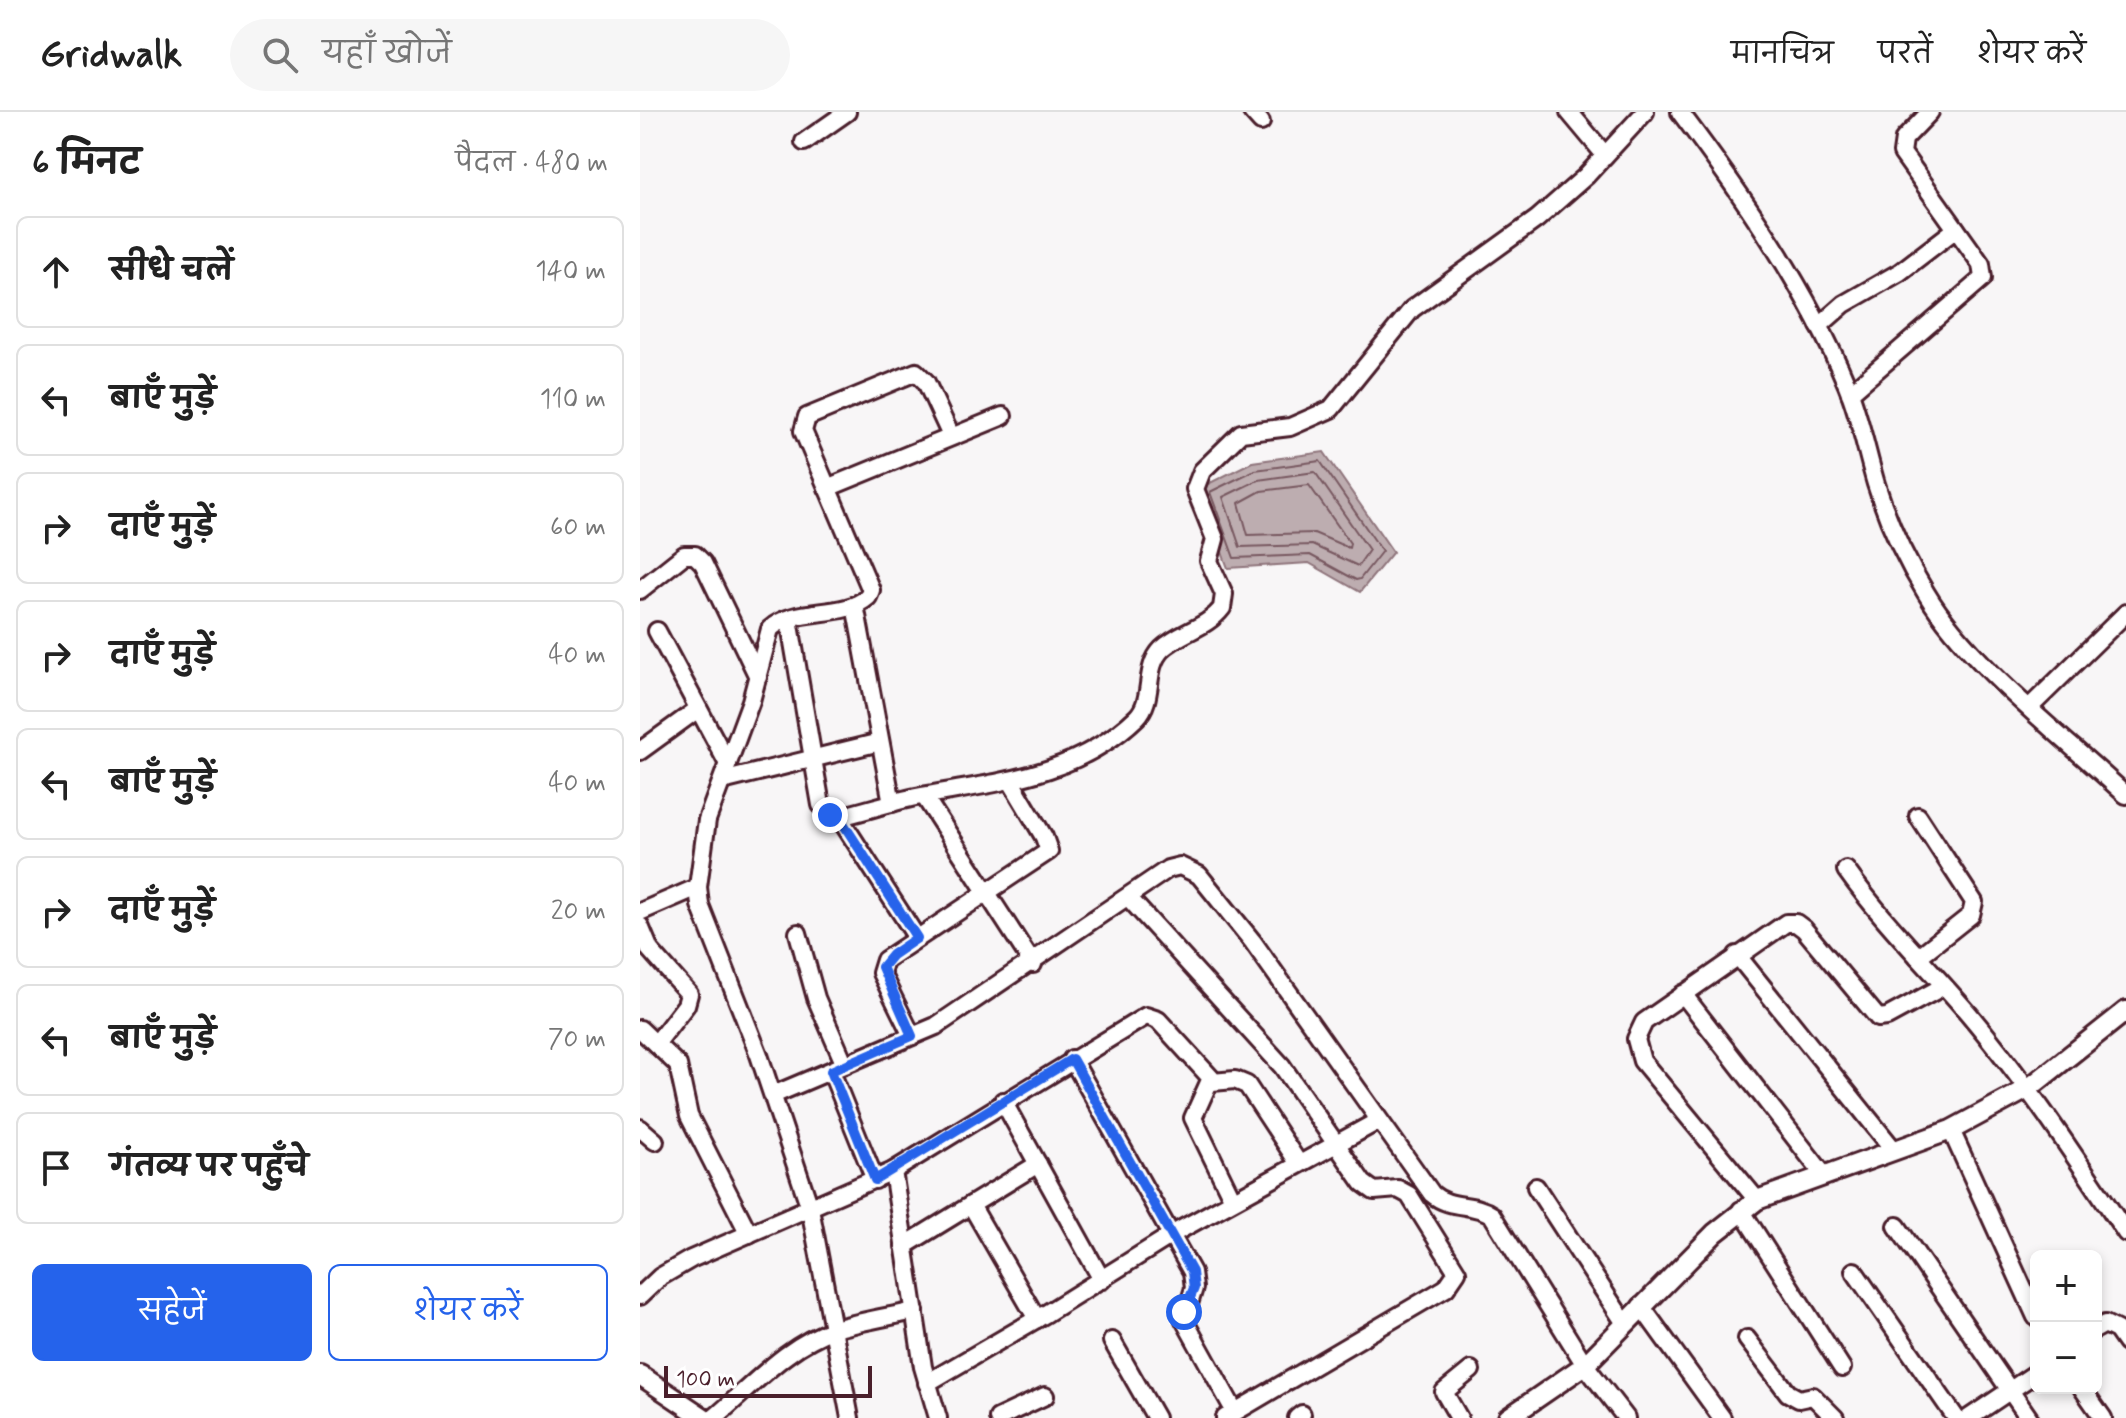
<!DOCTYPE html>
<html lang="hi">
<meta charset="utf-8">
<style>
body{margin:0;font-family:Mynerve,"Playpen Sans Deva",sans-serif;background:#f6f6f6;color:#222}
.controls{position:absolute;right:24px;bottom:24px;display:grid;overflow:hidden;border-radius:12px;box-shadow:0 4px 12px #0003}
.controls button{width:72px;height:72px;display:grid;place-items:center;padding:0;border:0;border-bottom:2px solid #e0e0e0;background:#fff;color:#222;font:40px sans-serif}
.scale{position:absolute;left:24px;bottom:20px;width:208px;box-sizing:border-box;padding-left:8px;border:4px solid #4a1f2b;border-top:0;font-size:22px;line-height:28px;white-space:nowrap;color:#4a1f2b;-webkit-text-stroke:6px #fff;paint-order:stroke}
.stop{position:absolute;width:24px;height:24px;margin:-18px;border:6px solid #2563eb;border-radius:50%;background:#fff}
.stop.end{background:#2563eb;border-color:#fff;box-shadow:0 2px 8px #0008}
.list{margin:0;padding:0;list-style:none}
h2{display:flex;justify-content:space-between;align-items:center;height:104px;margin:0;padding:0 32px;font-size:34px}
h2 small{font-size:26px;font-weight:400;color:#767676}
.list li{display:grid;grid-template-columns:52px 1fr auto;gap:24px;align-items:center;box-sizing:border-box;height:112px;margin:0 16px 16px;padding:0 16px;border:2px solid #e0e0e0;border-radius:12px}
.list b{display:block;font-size:30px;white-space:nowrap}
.list em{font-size:26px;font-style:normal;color:#767676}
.actions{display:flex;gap:16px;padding:24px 32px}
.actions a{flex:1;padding:18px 0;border:2px solid #2563eb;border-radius:12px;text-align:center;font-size:28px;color:#2563eb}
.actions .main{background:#2563eb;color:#fff}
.icon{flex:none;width:44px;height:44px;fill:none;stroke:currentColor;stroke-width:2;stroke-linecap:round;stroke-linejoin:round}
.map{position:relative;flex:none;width:1486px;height:1306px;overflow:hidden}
header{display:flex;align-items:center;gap:48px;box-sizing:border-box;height:112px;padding:0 40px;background:#fff;border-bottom:2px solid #e0e0e0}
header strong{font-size:38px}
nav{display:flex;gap:44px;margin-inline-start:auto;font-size:28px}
.search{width:560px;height:72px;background:#f6f6f6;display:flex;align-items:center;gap:20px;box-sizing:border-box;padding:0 28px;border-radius:44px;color:#767676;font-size:30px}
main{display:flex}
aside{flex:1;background:#fff}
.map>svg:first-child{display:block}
.water{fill:#bdadb0;stroke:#8f747b;stroke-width:2}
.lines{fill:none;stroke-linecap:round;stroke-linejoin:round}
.shore{stroke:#785860;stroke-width:2}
.minor-casing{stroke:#4a1f2b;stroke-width:22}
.tertiary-casing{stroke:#4a1f2b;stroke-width:24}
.minor{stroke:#fff;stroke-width:16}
.tertiary{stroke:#fff;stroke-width:18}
.route{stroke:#2563eb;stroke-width:10}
</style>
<header>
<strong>Gridwalk</strong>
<div class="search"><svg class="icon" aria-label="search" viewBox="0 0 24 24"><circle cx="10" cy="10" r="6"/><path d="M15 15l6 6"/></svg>यहाँ खोजें</div>
<nav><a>मानचित्र</a><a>परतें</a><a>शेयर करें</a></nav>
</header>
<main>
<aside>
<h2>6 मिनट<small>पैदल · 480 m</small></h2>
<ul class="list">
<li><svg class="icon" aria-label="ahead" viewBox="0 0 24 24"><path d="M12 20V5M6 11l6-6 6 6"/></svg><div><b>सीधे चलें</b></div><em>140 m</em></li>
<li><svg class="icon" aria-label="left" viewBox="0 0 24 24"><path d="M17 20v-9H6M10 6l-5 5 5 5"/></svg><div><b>बाएँ मुड़ें</b></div><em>110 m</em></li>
<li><svg class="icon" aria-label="right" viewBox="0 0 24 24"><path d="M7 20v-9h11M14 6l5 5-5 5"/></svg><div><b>दाएँ मुड़ें</b></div><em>60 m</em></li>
<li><svg class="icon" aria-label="right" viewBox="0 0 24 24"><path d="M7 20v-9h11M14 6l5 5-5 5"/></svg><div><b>दाएँ मुड़ें</b></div><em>40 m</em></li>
<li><svg class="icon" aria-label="left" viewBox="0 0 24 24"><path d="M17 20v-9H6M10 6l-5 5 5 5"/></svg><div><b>बाएँ मुड़ें</b></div><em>40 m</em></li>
<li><svg class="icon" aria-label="right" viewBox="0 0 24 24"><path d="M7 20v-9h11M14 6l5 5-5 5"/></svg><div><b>दाएँ मुड़ें</b></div><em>20 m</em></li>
<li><svg class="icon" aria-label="left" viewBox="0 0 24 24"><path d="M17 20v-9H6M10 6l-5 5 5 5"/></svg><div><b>बाएँ मुड़ें</b></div><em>70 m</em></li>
<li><svg class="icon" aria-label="arrive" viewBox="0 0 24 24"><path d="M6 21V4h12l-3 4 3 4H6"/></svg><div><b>गंतव्य पर पहुँचे</b></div></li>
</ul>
<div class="actions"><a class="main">सहेजें</a><a>शेयर करें</a></div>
</aside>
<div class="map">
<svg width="1486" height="1306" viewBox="0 0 1486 1306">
<rect width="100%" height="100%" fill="#f8f6f7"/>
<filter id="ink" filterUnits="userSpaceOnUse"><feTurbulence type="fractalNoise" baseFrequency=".0125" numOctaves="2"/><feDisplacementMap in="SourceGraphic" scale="16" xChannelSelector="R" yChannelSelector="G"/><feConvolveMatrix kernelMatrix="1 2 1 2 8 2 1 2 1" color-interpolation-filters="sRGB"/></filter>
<g filter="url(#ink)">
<!-- water -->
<polygon class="water" points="684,340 753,440 720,480 669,451 588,456 558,377 612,350"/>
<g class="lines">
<!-- shore -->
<g class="shore">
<polygon points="680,349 742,439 720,467 716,468 670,443 594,446 570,380 615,358"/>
<polygon points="675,360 729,438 718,454 672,433 600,435 583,385 618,368"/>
<polygon points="669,373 710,431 709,436 674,421 608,423 599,391 621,379"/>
</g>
<!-- minor casing -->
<g class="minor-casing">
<g id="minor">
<polyline points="612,0 621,10"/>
<polyline points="929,0 965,43"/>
<path d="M1040 0C1104 85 1166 175 1207 273 1220 305 1226 338 1236 372 1248 410 1265 447 1286 481 1328 552 1425 626 1486 683"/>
<polyline points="164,30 207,0"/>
<polyline points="1179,214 1204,192 1260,160 1316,117"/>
<polyline points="1210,281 1343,166 1341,152 1262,41 1264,27 1290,0"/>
<polyline points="187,376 363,304"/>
<polyline points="0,478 44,443 55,443 63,451 118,565"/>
<polyline points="215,493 252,691"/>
<path d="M149 507 181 693 190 703 199 705C225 699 251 690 276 685 357 670 435 665 497 605 515 587 503 556 522 537 540 520 567 516 582 496L584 482 569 449 575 427 555 377 562 359 601 321 650 315 691 297 772 197 897 107 946 64 1005 0"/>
<polyline points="17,519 88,652"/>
<polyline points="1390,595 1486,501"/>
<polyline points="0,639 58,597"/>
<polyline points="82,669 240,630"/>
<polyline points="284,684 393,852"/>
<polyline points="199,705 277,826"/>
<path d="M1206 758C1243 810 1288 854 1329 902 1387 971 1436 1046 1486 1121"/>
<polyline points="488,785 642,954 723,1071 734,1079 758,1077 769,1083 817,1160 806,1176 585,1306"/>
<polyline points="0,800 58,775"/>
<polyline points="0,814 10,838 49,882 46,893 16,932"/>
<polyline points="158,821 176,886 205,953"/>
<polyline points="1097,843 1253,1037"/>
<polyline points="1278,845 1331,803 1334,790 1278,704"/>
<polyline points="1043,882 1183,1062"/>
<polyline points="0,917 38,953 49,1004 109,1122"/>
<polyline points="272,924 241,861 245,848 409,739 404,725 370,668"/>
<polyline points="432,947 552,1160 554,1176 544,1208 595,1300"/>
<polyline points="191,959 235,1068"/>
<polyline points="572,970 595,968 607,973 659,1052"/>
<path d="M133 983 296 914 528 757 540 754 559 763 613 830 792 1082C811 1098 833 1090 852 1103L945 1253 986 1306"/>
<polyline points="363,989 462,1168"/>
<polyline points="0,1016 15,1029"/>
<polyline points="1311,1018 1396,1205"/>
<polyline points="253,1059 283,1255 298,1306"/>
<polyline points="896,1075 984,1210"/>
<polyline points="1117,1088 1002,949 996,927 1004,910 1146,811 1156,811 1164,817 1238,906 1247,905 1304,874"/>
<polyline points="331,1093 397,1207"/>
<polyline points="1101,1098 1202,1256"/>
<polyline points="1257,1114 1389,1306"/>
<polyline points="264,1134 398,1052"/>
<polyline points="1214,1159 1316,1306"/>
<polyline points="0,1184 20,1165 51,1147 253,1059 506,904 518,908 571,966 553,1006 593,1088"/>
<polyline points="1001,1194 1082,1306"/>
<polyline points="1456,1217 1465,1212 1477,1218 1486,1231"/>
<polyline points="1107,1227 1148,1281 1159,1287 1173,1284 1195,1306"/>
<polyline points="472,1229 516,1306"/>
<polyline points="287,1271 407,1201 538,1119 738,1009"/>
<polyline points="1442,1276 1463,1306"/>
<path d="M74 1306C111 1275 148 1232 195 1217 221 1209 248 1205 275 1199"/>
<path d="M210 1306 170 1096 119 943 60 793 58 775 67 708 111 589 130 517C156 493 202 508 228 485L231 478 163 319 167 305 276 260 286 270 311 324"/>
<polyline points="358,1306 405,1284"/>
<polyline points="657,1306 662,1302"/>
<polyline points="819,1306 804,1280 831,1258"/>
<polyline points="1329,1306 1396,1261"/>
</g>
</g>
<!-- tertiary casing -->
<g class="tertiary-casing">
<g id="tertiary">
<polyline points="0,1263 64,1306"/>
<polyline points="868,1306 945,1253 1075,1121 1117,1088 1311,1018 1389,976 1486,899"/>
</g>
</g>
<!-- minor -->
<use href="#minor" class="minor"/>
<!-- tertiary -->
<use href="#tertiary" class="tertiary"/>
</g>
</g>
<g class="lines" filter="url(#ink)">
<!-- route -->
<polyline class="route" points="190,703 199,705 277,826 252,843 242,855 272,924 191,959 235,1068 432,947 552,1160 554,1176 544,1200"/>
</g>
</svg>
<div class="controls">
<button>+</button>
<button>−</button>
</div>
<div class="scale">100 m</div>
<div class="stop" style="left:544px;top:1200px"></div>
<div class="stop end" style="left:190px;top:703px"></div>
</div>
</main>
